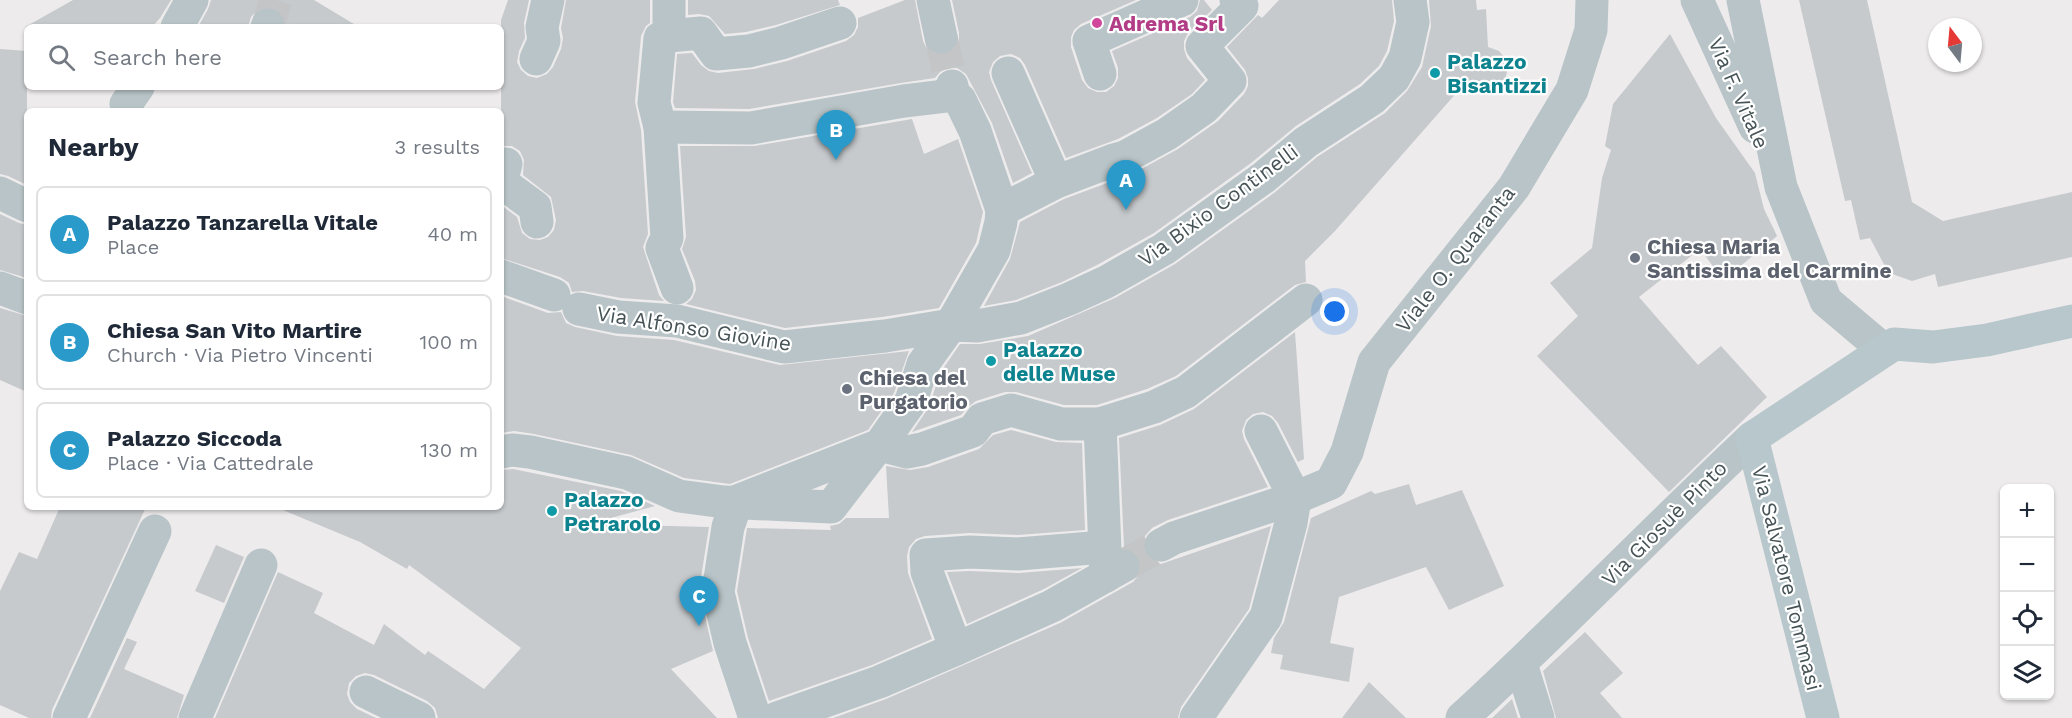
<!DOCTYPE html>
<meta charset="utf-8">
<style>
body{margin:0;font-family:"Work Sans",sans-serif;background:#f2f2f3;color:#1f2937}
.controls{position:absolute;right:18px;bottom:18px;display:grid;overflow:hidden;border-radius:9px;box-shadow:0 2px 4px #0004}
.controls button{width:54px;height:54px;display:grid;place-items:center;padding:0;border:0;border-bottom:2px solid #e0e1e3;background:#fff;color:#1f2937;font:30px sans-serif}
.compass{position:absolute;left:1928px;top:18px;width:54px;height:54px;border-radius:50%;background:#fff;box-shadow:0 2px 4px #0004;rotate:344deg}
.you{position:absolute;left:1335px;top:312px;width:21px;height:21px;margin:-15px;border:4px solid #fff;border-radius:50%;background:#1a73e8;box-shadow:0 0 0 9px #1a73e833}
.badge{display:grid;place-items:center;width:39px;height:39px;border-radius:50%;background:#2a9aca;color:#fff;font-size:20px;font-weight:700}
.pin{position:absolute;translate:-50% -50px;filter:drop-shadow(0 2px 3px #0008)}
.pin::after{content:'';position:absolute;top:32px;width:21px;height:18px;background:inherit;clip-path:polygon(0 0,100% 0,50% 100%)}
.list{margin:0;padding:0;list-style:none}
h2{display:flex;justify-content:space-between;align-items:center;height:78px;margin:0;padding:0 24px;font-size:26px}
h2 small{font-size:20px;font-weight:400;color:#747a83}
.list li{display:grid;grid-template-columns:39px 1fr auto;gap:18px;align-items:center;box-sizing:border-box;height:96px;margin:0 12px 12px;padding:0 12px;border:2px solid #e0e1e3;border-radius:9px}
.list b{display:block;font-size:22px;white-space:nowrap}
.list p{margin:0;font-size:20px;white-space:nowrap;color:#747a83}
.list em{font-size:20px;font-style:normal;color:#747a83}
.icon{flex:none;width:33px;height:33px;fill:none;stroke:currentColor;stroke-width:2;stroke-linecap:round;stroke-linejoin:round}
.map{position:relative;flex:none;width:2072px;height:718px;overflow:hidden}
.search{position:absolute;background:#fff;box-shadow:0 2px 4px #0004;left:24px;top:24px;width:480px;height:66px;display:flex;align-items:center;gap:15px;box-sizing:border-box;padding:0 21px;border-radius:9px;color:#747a83;font-size:22px}
.panel{position:absolute;background:#fff;box-shadow:0 2px 4px #0004;left:24px;top:108px;width:480px;height:402px;border-radius:9px}
.map>svg:first-child{display:block}
.building{fill:#c6cacd}
.lines{fill:none;stroke-linecap:round;stroke-linejoin:round}
.street-tunnel{stroke:#c4c5c7;stroke-width:33;stroke-dasharray:33 16;stroke-linecap:butt}
.street{stroke:#b8c4c7;stroke-width:33}
.secondary{stroke:#b8c7cc;stroke-width:33}
.hotel-dot{fill:#d1479c;stroke:#fff;stroke-width:2}
.culture-dot{fill:#0f9aa8;stroke:#fff;stroke-width:2}
.worship-dot{fill:#6b7280;stroke:#fff;stroke-width:2}
.labels{text-anchor:middle;dominant-baseline:central;stroke-width:4.5;stroke-linejoin:round;paint-order:stroke}
.hotel-label{font-size:21px;font-weight:bold;fill:#b23c85;stroke:#fff;text-anchor:start}
.culture-label{font-size:21px;font-weight:bold;fill:#0d838f;stroke:#fff;text-anchor:start}
.street-label{font-size:21px;fill:#465357;stroke:#fff}
.worship-label{font-size:21px;font-weight:bold;fill:#5b616d;stroke:#fff;text-anchor:start}
</style>
<div class="map">
<svg width="2072" height="718" viewBox="0 0 2072 718">
<rect width="100%" height="100%" fill="#eeebec"/>
<!-- building -->
<g class="building">
<polygon points="73,0 171,0 160,18 152,27 25,27"/>
<polygon points="211,0 314,0 359,27 286,27 283,14 276,8 267,6 257,10 251,17 248,27 198,27 208,9"/>
<polygon points="508,0 529,0 524,23 525,38 519,51 517,62 521,70 528,76 537,78 547,74 553,67 561,49 563,38 561,28 566,0 650,0 650,23 646,26 641,36 635,102 641,130 648,234 643,247 659,295 664,301 621,298 583,291 572,292 569,283 560,277 501,258 501,205 517,217 522,233 530,239 540,240 548,237 554,230 556,220 551,197 523,175 524,160 520,151 512,146 501,146 501,20"/>
<polygon points="688,0 838,0 840,5 776,25 746,32 725,34 709,16 699,14 688,15"/>
<polygon points="905,0 915,0 923,41 927,49 935,55 944,55 953,51 959,42 959,33 952,0 1136,0 1081,24 1074,30 1071,37 1071,47 1082,80 1088,88 1097,92 1106,92 1114,86 1118,78 1118,68 1112,51 1190,17 1197,11 1200,0 1204,0 1212,10 1188,33 1184,41 1184,49 1187,58 1205,80 1192,94 1157,118 1118,139 1066,158 1025,65 1020,58 1011,54 1000,56 993,62 989,72 991,80 1032,173 1013,183 992,123 966,74 957,68 947,68 940,72 935,78 901,83 749,109 675,108 673,102 677,54 692,53 701,65 709,71 718,73 754,69 787,61 846,41 854,35 858,27 858,18"/>
<polygon points="1279,0 1392,0 1394,21 1387,51 1379,66 1360,84 1296,126 1251,163 1154,233 1097,265 1062,282 1016,300 984,306 1010,259 1020,222 1064,199 1134,173 1178,149 1218,121 1244,94 1248,86 1248,78 1245,70 1227,47 1258,15 1262,18"/>
<polygon points="1429,0 1476,0 1477,10 1486,9 1488,47 1499,51 1505,58 1508,67 1506,76 1502,82 1489,87 1466,82 1335,231 1305,261 1306,282 1295,285 1176,376 1147,389 1097,405 1064,405 1016,392 1005,392 976,401 968,407 961,415 912,432 929,407 940,373 960,344 980,344 1028,336 1115,298 1175,264 1274,193 1317,157 1385,113 1407,91 1422,67 1431,26"/>
<polygon points="1799,0 1867,0 1912,202 1943,221 2072,192 2072,257 1938,287 1935,274 1912,281 1895,275 1887,270 1870,238 1860,240 1851,200 1845,201"/>
<polygon points="1670,34 1716,118 1755,173 1764,209 1777,236 1732,273 1724,265 1716,270 1700,249 1639,297 1698,365 1721,346 1767,397 1669,492 1537,356 1578,316 1550,283 1592,248 1602,178 1611,150 1605,146 1613,104"/>
<polygon points="0,49 27,51 27,185 8,176 0,174"/>
<polygon points="912,119 924,154 958,139 983,212 976,243 939,308 882,317 785,328 686,304 692,299 696,290 695,281 682,249 686,237 680,146 754,146"/>
<polygon points="0,214 19,223 27,225 27,278 0,270"/>
<polygon points="501,296 548,313 561,312 566,323 575,327 617,336 674,340 780,365 909,351 894,393 868,430 730,484 684,478 631,455 534,434 514,431 501,433"/>
<polygon points="0,308 27,316 27,392 0,380"/>
<polygon points="1295,332 1304,459 1298,462 1278,423 1272,416 1263,412 1253,414 1246,420 1242,431 1244,439 1268,487 1168,520 1152,528 1145,536 1142,545 1145,554 1152,561 1161,564 1271,526 1249,609 1181,707 1178,718 833,718 886,699 1060,623 1133,582 1139,575 1142,566 1139,556 1133,550 1124,547 1119,438 1160,425 1194,409"/>
<polygon points="1011,430 1056,442 1082,443 1085,530 1018,535 969,533 925,536 916,539 909,547 907,556 908,573 932,639 872,665 769,701 748,638 737,591 747,528 831,530 830,526 839,524 846,518 889,518 886,466 910,470 928,467 979,449 993,435"/>
<polygon points="513,469 621,491 655,506 589,524 709,527 699,590 713,651 671,669 717,718 438,718 435,708 427,701 374,675 365,673 356,676 349,683 347,694 350,702 357,709 376,718 215,718 278,572 323,593 314,613 374,645 384,624 425,655 428,651 484,689 521,648 409,565 407,569 360,542 278,508 501,507 501,470"/>
<polygon points="1409,484 1416,505 1462,490 1504,586 1449,610 1426,567 1339,597 1330,643 1354,648 1349,682 1280,669 1283,655 1271,653 1274,638 1284,622 1311,518 1371,491 1375,494"/>
<polygon points="60,507 146,507 52,710 51,718 29,718 0,705 0,591 19,552 37,559"/>
<polygon points="216,545 244,557 224,603 195,591"/>
<polygon points="1082,568 1044,589 967,624 947,572 970,571 1019,573"/>
<polygon points="1585,632 1623,673 1600,693 1622,718 1556,718 1543,671"/>
<polygon points="127,638 137,642 124,669 184,695 177,718 90,718"/>
<polygon points="1369,682 1406,718 1342,718"/>
<polygon points="1512,699 1518,718 1492,718"/>
</g>
<g class="lines">
<!-- street-tunnel -->
<g class="street-tunnel">
<polyline points="268,25 276,0"/>
<polyline points="941,37 952,86"/>
<polyline points="1123,566 1161,545"/>
</g>
<!-- street -->
<g class="street">
<polyline points="669,0 669,36 660,38 654,103 660,127 667,238 662,248 677,288"/>
<polyline points="933,0 941,37"/>
<polyline points="1697,0 1755,127"/>
<polyline points="1743,0 1781,187 1826,301 1884,350"/>
<polyline points="177,27 192,0"/>
<polyline points="267,27 268,25"/>
<polyline points="669,36 701,33 716,54 749,51 781,43 840,23"/>
<polyline points="536,59 544,41 542,27 548,0"/>
<polyline points="1008,73 1056,182"/>
<polyline points="1100,74 1089,41 1182,0"/>
<polyline points="128,111 126,104 138,87"/>
<polyline points="660,127 751,128 904,101 954,95"/>
<polyline points="506,164 501,182 535,207 537,222"/>
<polyline points="0,193 27,206"/>
<polyline points="1002,210 1056,182 1114,160 1125,157 1167,134 1204,108 1230,81 1202,46 1242,6 1236,0"/>
<polyline points="501,276 554,295"/>
<polyline points="0,288 27,298"/>
<polyline points="579,309 618,317 677,321 784,347 885,336 951,325 977,326 1021,318 1069,299 1106,282 1164,249 1263,178 1306,142 1372,99 1394,78 1405,58 1413,22 1410,0"/>
<polyline points="1100,424 1154,407 1186,392 1306,300"/>
<polyline points="1261,431 1295,498"/>
<polyline points="880,445 907,452 922,449 973,431 982,419 1011,410 1061,424 1100,424 1106,576"/>
<polyline points="501,452 512,450 530,452 627,473 679,496 724,502 831,507 877,447"/>
<polyline points="1161,545 1174,538 1295,498 1331,483 1347,452 1374,362 1514,187 1572,90 1591,30 1592,0"/>
<polyline points="956,649 927,572 926,555 970,552 1018,554 1104,547"/>
<polyline points="1521,664 1538,718"/>
<polyline points="366,692 419,718"/>
<polyline points="69,718 155,531"/>
<polyline points="195,718 261,565"/>
<polyline points="755,718 730,643 718,592 728,527 737,501 880,445 911,401 923,364 951,325 994,250 1001,222 1002,210 975,131 960,100 954,95 952,86"/>
<polyline points="777,718 879,682 956,649 1052,606 1123,566"/>
<polyline points="1196,718 1266,617 1291,523 1295,498"/>
<path d="M1462 718C1561 627 1654 530 1752 438"/>
</g>
<!-- secondary -->
<polyline class="secondary" points="1823,718 1752,438 1894,344 1933,347 1987,340 2072,321"/>
</g>
<!-- markers -->
<circle class="hotel-dot" cx="1097" cy="23" r="6"/>
<g class="culture-dot">
<circle cx="1435" cy="73" r="6"/>
<circle cx="991" cy="361" r="6"/>
<circle cx="552" cy="511" r="6"/>
</g>
<g class="worship-dot">
<circle cx="1635" cy="258" r="6"/>
<circle cx="847" cy="389" r="6"/>
</g>
<g class="labels">
<!-- hotel labels -->
<g class="hotel-label">
<text x="1109" y="23">Adrema Srl</text>
</g>
<!-- culture labels -->
<g class="culture-label">
<text x="1447" y="61">Palazzo<tspan x="1447" dy="24">Bisantizzi</tspan></text>
<text x="1003" y="349">Palazzo<tspan x="1003" dy="24">delle Muse</tspan></text>
<text x="564" y="499">Palazzo<tspan x="564" dy="24">Petrarolo</tspan></text>
</g>
<!-- street labels -->
<g class="street-label">
<text transform="translate(1739 93) rotate(66)">Via F. Vitale</text>
<text transform="translate(1218 205) rotate(-36)">Via Bixio Continelli</text>
<text transform="translate(1455 259) rotate(-52)">Viale O. Quaranta</text>
<text transform="translate(694 328) rotate(9)">Via Alfonso Giovine</text>
<text transform="translate(1664 523) rotate(-45)">Via Giosuè Pinto</text>
<text transform="translate(1787 578) rotate(76)">Via Salvatore Tommasi</text>
</g>
<!-- worship labels -->
<g class="worship-label">
<text x="1647" y="246">Chiesa Maria<tspan x="1647" dy="24">Santissima del Carmine</tspan></text>
<text x="859" y="377">Chiesa del<tspan x="859" dy="24">Purgatorio</tspan></text>
</g>
</g>
</svg>
<div class="controls">
<button>+</button>
<button>−</button>
<button><svg class="icon" aria-label="locate" viewBox="0 0 24 24"><circle cx="12" cy="12" r="6"/><path d="M12 2v4M12 18v4M2 12h4M18 12h4"/></svg></button>
<button><svg class="icon" aria-label="layers" viewBox="0 0 24 24"><path d="M12 4l9 5-9 5-9-5zM3 14l9 5 9-5"/></svg></button>
</div>
<svg class="compass" viewBox="-18 -18 36 36"><path d="M0-13l5 13h-10z" fill="#e53935"/><path d="M0 13l5-13h-10z" fill="#747a83"/></svg>
<div class="you"></div>
<div class="pin badge" style="left:1126px;top:210px">A</div>
<div class="pin badge" style="left:836px;top:160px">B</div>
<div class="pin badge" style="left:699px;top:626px">C</div>
<div class="search"><svg class="icon" aria-label="search" viewBox="0 0 24 24"><circle cx="10" cy="10" r="6"/><path d="M15 15l6 6"/></svg>Search here</div>
<section class="panel">
<h2>Nearby<small>3 results</small></h2>
<ul class="list">
<li><span class="badge">A</span><div><b>Palazzo Tanzarella Vitale</b><p>Place</p></div><em>40 m</em></li>
<li><span class="badge">B</span><div><b>Chiesa San Vito Martire</b><p>Church · Via Pietro Vincenti</p></div><em>100 m</em></li>
<li><span class="badge">C</span><div><b>Palazzo Siccoda</b><p>Place · Via Cattedrale</p></div><em>130 m</em></li>
</ul>
</section>
</div>
